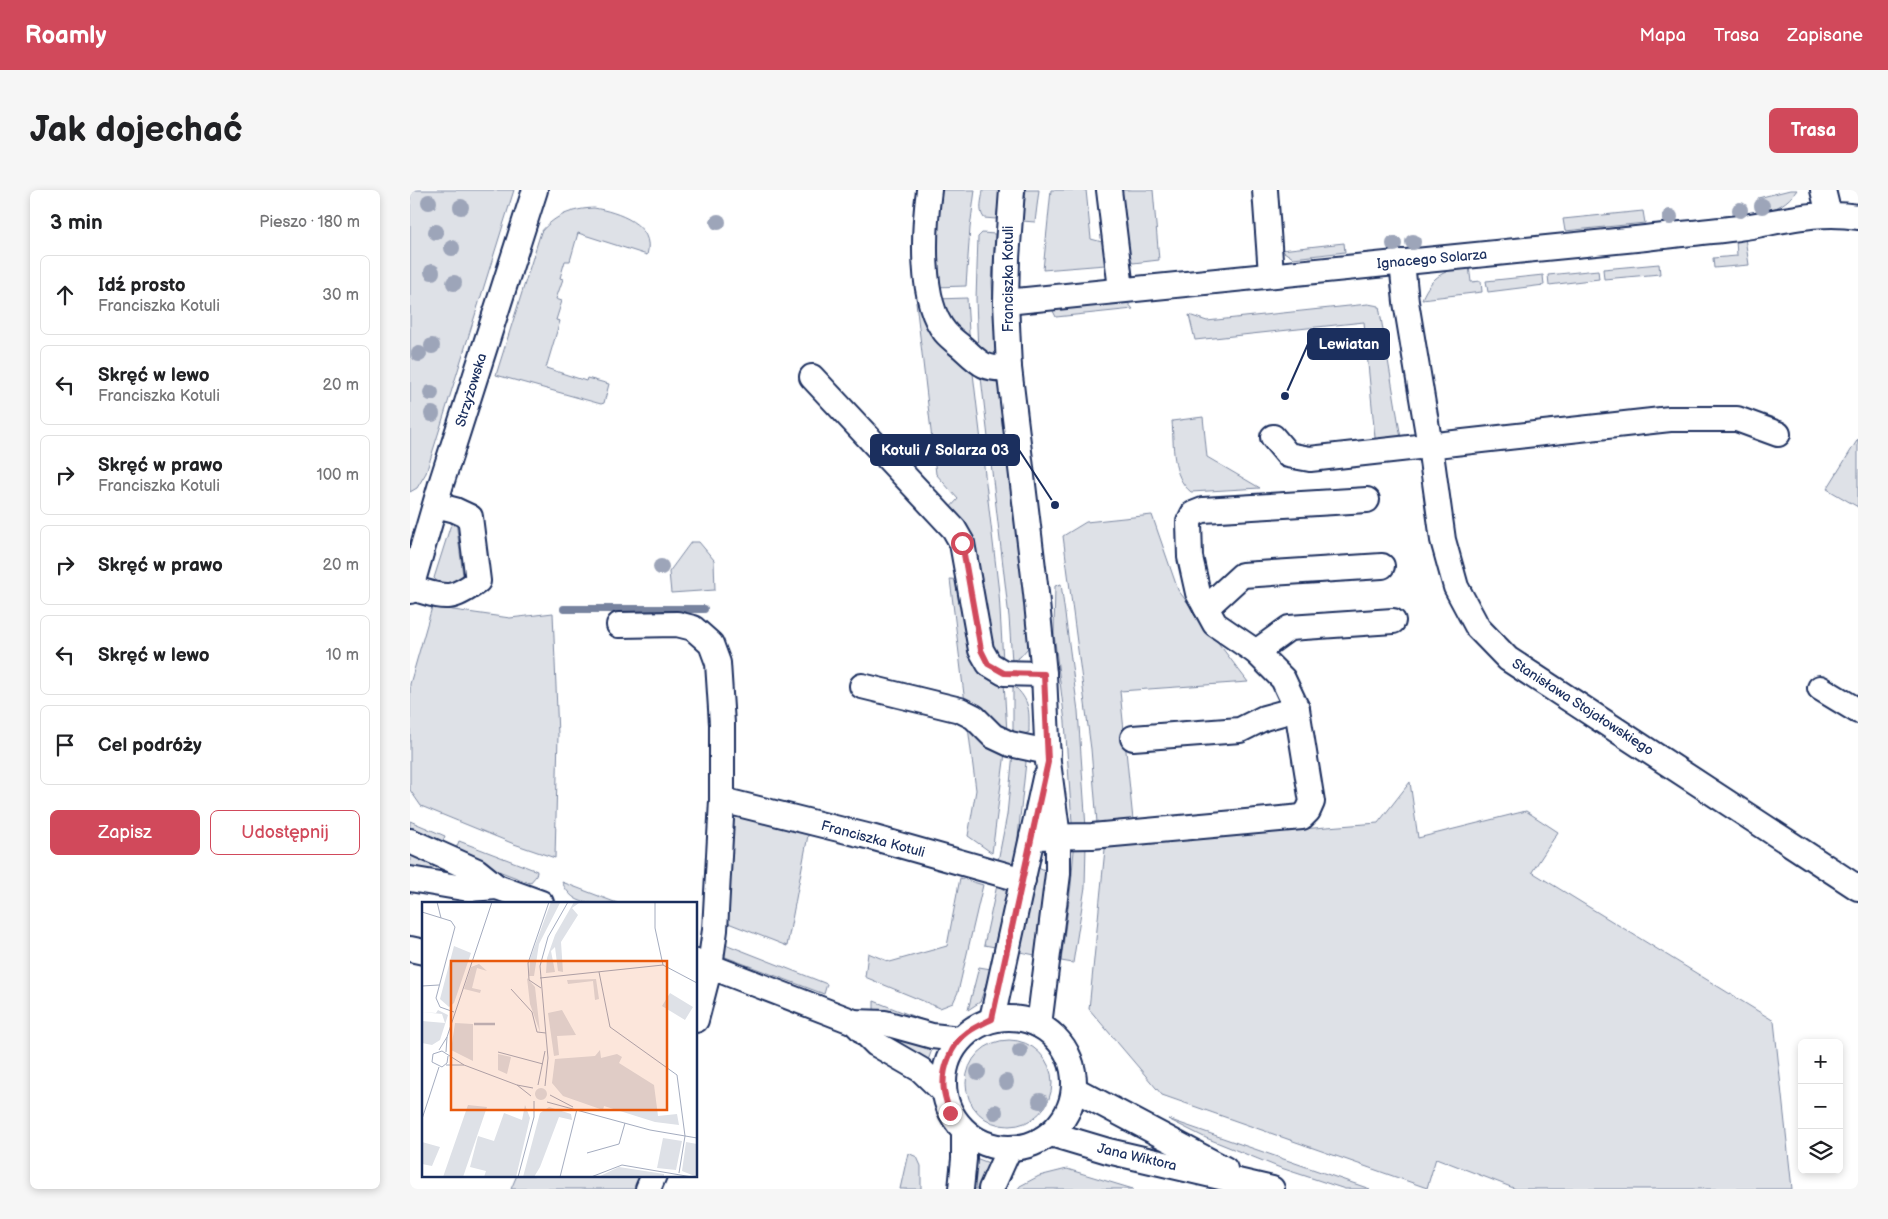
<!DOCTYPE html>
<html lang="pl">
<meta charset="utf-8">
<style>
body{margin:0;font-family:"Balsamiq Sans",sans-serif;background:#f6f6f6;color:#202124}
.controls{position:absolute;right:15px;bottom:15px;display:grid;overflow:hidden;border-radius:8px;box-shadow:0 2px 8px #0003}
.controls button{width:45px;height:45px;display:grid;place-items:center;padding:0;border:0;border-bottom:1px solid #e0e0e0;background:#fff;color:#202124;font:25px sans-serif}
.stop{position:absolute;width:15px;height:15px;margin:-11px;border:4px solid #d1495b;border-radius:50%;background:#fff}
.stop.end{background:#d1495b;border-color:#fff;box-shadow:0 1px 5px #0008}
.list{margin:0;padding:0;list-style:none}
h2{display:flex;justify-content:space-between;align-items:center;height:65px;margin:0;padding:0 20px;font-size:21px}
h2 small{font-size:16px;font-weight:400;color:#757577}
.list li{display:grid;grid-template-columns:32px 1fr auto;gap:15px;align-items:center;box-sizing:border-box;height:80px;margin:0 10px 10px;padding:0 10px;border:1px solid #e0e0e0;border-radius:8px}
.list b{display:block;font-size:19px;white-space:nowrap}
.list p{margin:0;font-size:16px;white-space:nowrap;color:#757577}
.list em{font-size:16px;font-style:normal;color:#757577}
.actions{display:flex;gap:10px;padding:15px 20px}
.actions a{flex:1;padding:11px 0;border:1px solid #d1495b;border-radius:8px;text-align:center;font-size:18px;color:#d1495b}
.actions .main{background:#d1495b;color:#fff}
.icon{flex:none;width:28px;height:28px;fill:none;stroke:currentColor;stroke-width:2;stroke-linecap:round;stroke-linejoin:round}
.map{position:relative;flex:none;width:1448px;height:999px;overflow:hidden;border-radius:8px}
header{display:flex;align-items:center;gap:30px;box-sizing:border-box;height:70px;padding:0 25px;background:#d1495b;color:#fff}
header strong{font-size:24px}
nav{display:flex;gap:28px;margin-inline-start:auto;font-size:18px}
.intro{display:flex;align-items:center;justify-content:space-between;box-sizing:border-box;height:120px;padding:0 30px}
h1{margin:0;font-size:35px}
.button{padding:12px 22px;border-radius:8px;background:#d1495b;color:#fff;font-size:18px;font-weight:700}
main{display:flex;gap:30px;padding:0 30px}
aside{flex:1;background:#fff;border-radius:8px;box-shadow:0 2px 8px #0003}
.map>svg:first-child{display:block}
.green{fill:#dee1e7;stroke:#7c88a2}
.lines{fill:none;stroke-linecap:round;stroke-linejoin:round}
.stream{stroke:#77839f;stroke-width:8}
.minor-casing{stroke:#1b2f5e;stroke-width:28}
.minor{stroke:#fff;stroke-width:24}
.tree{fill:#9da5b9}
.route{stroke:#d1495b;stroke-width:6}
.labels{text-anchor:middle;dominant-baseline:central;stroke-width:4;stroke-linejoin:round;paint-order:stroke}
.street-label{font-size:14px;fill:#1b2f5e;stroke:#fff}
.inset-river{fill:none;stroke:#b5bbca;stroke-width:2.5}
.inset-road{fill:none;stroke:#a4acbf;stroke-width:1}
.view{fill:#e8590c;fill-opacity:0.15;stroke:#e8590c;stroke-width:2.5}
.inset-edge{fill:none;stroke:#1b2f5e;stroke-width:2.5}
.leader{fill:none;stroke:#1b2f5e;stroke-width:2}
.callout-dot{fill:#1b2f5e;stroke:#fff;stroke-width:2}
.callout{fill:#1b2f5e;stroke:#1b2f5e;stroke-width:2}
.callout-label{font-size:15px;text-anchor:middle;font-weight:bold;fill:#fff}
</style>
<header>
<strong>Roamly</strong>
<nav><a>Mapa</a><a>Trasa</a><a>Zapisane</a></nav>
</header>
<div class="intro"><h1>Jak dojechać</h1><a class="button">Trasa</a></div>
<main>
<aside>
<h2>3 min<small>Pieszo · 180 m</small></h2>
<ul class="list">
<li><svg class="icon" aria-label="ahead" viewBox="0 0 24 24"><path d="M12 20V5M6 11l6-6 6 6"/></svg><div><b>Idź prosto</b><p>Franciszka Kotuli</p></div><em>30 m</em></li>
<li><svg class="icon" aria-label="left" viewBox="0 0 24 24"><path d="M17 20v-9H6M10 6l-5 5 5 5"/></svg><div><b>Skręć w lewo</b><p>Franciszka Kotuli</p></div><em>20 m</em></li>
<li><svg class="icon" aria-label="right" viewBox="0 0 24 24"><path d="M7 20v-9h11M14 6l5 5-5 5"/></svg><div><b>Skręć w prawo</b><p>Franciszka Kotuli</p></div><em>100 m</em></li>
<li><svg class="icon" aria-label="right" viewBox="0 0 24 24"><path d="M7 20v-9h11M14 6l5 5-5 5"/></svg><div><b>Skręć w prawo</b></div><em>20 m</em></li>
<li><svg class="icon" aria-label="left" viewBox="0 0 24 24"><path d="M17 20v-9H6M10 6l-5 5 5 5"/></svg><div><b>Skręć w lewo</b></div><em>10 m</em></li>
<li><svg class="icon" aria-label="arrive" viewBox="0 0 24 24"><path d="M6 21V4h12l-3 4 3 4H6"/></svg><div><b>Cel podróży</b></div></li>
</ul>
<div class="actions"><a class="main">Zapisz</a><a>Udostępnij</a></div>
</aside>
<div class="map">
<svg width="1448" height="999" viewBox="0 0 1448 999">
<rect width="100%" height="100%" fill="#fff"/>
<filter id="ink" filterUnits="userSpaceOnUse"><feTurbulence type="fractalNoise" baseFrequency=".02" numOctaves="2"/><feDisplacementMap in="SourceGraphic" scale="10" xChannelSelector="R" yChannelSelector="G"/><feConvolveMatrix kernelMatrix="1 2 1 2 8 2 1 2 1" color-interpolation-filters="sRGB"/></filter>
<g filter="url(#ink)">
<!-- green -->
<g class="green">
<polygon points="0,0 104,0 16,283 7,298 0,302"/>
<polygon points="527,0 565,0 560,38 556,96 525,97"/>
<path d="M573 0H590L586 29 574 28C568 20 572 10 573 0Z"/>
<polygon points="616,0 629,0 625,32 612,31"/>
<polygon points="641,0 676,0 681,49 692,52 696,56 697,70 695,75 633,80"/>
<polygon points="712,0 743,0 749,70 723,73 717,60"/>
<path d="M1380 0H1387C1378 13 1366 20 1350 22L1348 8Z"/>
<path d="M184 18C207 22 246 34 237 65L168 43 160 71H155L150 88 153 89 146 109 152 111 146 130 150 131 136 178 176 191 177 188 199 194 194 213 191 214 86 185 131 42C145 25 162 19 184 18Z"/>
<polygon points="1233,21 1235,33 1155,41 1153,29"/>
<polygon points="572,43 585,44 582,92 586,169 568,164 566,109 568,47"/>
<polygon points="1335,48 1339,75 1304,78 1303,68 1327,66 1326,50"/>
<polygon points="934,53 935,62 883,68 871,60"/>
<polygon points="1249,74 1250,84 1194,89 1193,79"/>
<path d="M1059 76 1061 92 1071 91 1072 102 1012 109C1022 85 1035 80 1059 76Z"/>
<polygon points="1188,80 1189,89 1139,95 1138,85"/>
<polygon points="1133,85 1134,95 1078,102 1076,91"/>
<polygon points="557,108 560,160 526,109"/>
<polygon points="513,110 562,175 589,403 593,471 586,468 537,321 548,309 526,284 506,112"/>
<polygon points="711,111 717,112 723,119 646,127 643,121 654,117"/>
<polygon points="958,114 969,116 992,254 966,258 954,132 785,150 779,125 797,131"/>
<polygon points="570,179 589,193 615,411 618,458 610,467 602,472 599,427"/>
<path d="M793 227 797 267 850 298 781 302C761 286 764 255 762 231Z"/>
<polygon points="1448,249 1448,317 1417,299"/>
<polygon points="742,325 768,400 838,492 710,501 723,630 687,633 681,559 653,346 676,332"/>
<path d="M42 331 46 333 47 339 54 393C43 399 32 398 24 388Z"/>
<polygon points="281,352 289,352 304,370 305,400 261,403 259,382"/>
<polygon points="540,389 552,390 594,492 597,543 555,513"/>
<polygon points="651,394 668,521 676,638 664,636 662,633 655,532 644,444 645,396"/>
<polygon points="22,417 100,428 143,423 148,545 145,668 104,654 11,616 0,600 0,494"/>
<path d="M603 495C621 511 619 521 619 542L609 547H603Z"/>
<polygon points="557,529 595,563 582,663 558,646 566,600"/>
<polygon points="603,563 611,565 616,572 606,665 603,672 589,675 588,671 597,625"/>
<polygon points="1000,592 1008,648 1116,621 1148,642 1122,682 1364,831 1382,999 1106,999 1026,968 1017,998 752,905 679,819 695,659 704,655 725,652 968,633"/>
<polygon points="317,623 399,640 377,756 313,731"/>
<polygon points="0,631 35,646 30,658 0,641"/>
<polygon points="49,651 127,681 126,686 120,693 44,664"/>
<polygon points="669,654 676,654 675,697 663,773 651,771 661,695 664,660"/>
<polygon points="0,661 26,670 21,683 0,677"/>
<polygon points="628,677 637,681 625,765 610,762"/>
<polygon points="550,688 573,695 548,802 543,813 530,818 455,787 458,763 480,772 537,756"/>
<path d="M152 692 207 713C182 713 164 718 152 692Z"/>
<polygon points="587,695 597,702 585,757 574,755"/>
<polygon points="310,752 417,794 414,804 310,765"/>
<polygon points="569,777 581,779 570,812 558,820"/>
<polygon points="464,811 518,832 516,836 464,820"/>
<polygon points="468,838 523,857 517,873 464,847"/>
<circle cx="599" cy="893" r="43"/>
<polygon points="758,929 960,999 935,999 868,977 796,948"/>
<polygon points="498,963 507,967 511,976 511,999 490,999"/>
<polygon points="563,967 579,973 571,999 559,999"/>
<polygon points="657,979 723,999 608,999 610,996 629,986"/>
<polygon points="107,985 197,985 208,988 211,985 235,985 229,999 101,999"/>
</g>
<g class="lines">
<!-- stream -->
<polyline class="stream" points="154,419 294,419"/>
<!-- minor casing -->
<g class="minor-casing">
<g id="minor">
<path d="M519 0C514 38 509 111 535 142 540 148 547 153 553 158 570 174 575 180 599 178"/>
<polyline points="602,0 597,68 596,112 599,178 626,403 634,484 638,572 648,647 648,684 629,835"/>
<polyline points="699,0 711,99"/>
<polyline points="855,0 861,84"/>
<polyline points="1413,0 1419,25"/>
<polyline points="992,72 996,112 1020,256 1033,350 1046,397 1068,438 1098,469 1448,698"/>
<path d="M596 112C806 90 1016 69 1226 49 1260 45 1295 42 1329 38 1369 32 1407 20 1448 27"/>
<polyline points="402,187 544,339 552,353 571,460 579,474 594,483 634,484"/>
<polyline points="863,247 878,265 900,269 1260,229 1327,229 1368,244"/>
<path d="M1 398C34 407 39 413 68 391L60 327 45 320 26 315"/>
<polyline points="0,401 31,294 125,0"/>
<polyline points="796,418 832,385 972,376"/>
<polyline points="209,435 267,434 283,438 301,454 308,473 312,534 312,610 305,740 300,776 286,830"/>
<polyline points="846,462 879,438 983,431"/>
<polyline points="452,496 550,520 564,527 583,546 600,554 638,562"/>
<polyline points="1410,498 1448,521"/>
<polyline points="723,548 830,540 854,528 887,519"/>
<polyline points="312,610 461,647 613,690"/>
<polyline points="622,647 682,646 892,627 898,621 902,612 887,519 873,489 846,462 805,434 788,403 780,367 779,332 783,324 793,320 957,310"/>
<polyline points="0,651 67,681 87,697 131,713"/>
<polyline points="0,689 59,699 87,697"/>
<polyline points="0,759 14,762"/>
<polyline points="286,771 444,832 475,833 522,846 550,849"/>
<circle cx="599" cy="893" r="65"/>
<polyline points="582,829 635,588"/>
<polyline points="444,832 466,854 511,880 534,902"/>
<polyline points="664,899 815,979"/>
<polyline points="641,944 698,961 862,999"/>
<polyline points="238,999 244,985"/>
<polyline points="551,999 554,969 554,941"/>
<polyline points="581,999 599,959"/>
</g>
</g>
<!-- minor -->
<use href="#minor" class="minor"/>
</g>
<!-- trees -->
<g class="tree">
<circle cx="19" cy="12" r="8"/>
<circle cx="1352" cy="16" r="8"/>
<circle cx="51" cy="17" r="8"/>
<circle cx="1330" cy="20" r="8"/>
<circle cx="1260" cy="27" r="8"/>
<circle cx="308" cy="32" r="8"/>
<circle cx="26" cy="42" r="8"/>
<circle cx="1003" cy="52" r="8"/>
<circle cx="984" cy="54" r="8"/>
<circle cx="42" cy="58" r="8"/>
<circle cx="22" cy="82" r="8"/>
<circle cx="44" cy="93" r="8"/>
<circle cx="22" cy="156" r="8"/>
<circle cx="9" cy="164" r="8"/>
<circle cx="21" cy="203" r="8"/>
<circle cx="22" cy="224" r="8"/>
<circle cx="251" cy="377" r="8"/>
<circle cx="610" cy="861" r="8"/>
<circle cx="568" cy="882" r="8"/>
<circle cx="596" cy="892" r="8"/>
<circle cx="630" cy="911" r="8"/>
<circle cx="585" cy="922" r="8"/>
</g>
</g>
<g class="lines" filter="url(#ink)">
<!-- route -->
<path class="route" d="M540 923C538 916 535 908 534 901 531 880 541 854 558 842 565 837 574 833 582 829L638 572 634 484 594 483 578 474 571 460 552 353"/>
</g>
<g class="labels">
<!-- street labels -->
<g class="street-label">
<text transform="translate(1022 69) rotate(-5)">Ignacego Solarza</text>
<text transform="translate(598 89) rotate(-90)">Franciszka Kotuli</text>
<text transform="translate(61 200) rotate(-73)">Strzyżowska</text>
<text transform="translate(1173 517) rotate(33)">Stanisława Stojałowskiego</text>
<text transform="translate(463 649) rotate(15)">Franciszka Kotuli</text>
<text transform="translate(727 967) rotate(13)">Jana Wiktora</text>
</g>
</g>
<!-- overview -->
<g transform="translate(12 712)">
<rect width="275" height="275" fill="#fff"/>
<path d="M129 0 138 1 117 42 112 74H107L108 57ZM152 0 157 1 150 6 156 13 139 40 141 70 136 69 133 45 129 49 133 70 124 71 125 56 133 33ZM32 44 49 51 32 101 27 105 18 97ZM57 62 65 69 55 66 50 86 59 88 58 91 42 87 49 65ZM105 76 113 85 118 130 108 102ZM174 77 177 97 173 98 171 79 146 82 145 78ZM248 91 271 105 263 118 240 104ZM16 108 26 113 18 138 10 143 0 141V119L23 121 20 112 0 110 14 111ZM140 108 154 133 135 134 137 153 132 154 126 111ZM33 121 51 122V159L29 148ZM178 148 179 156 195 152 200 155 197 161 232 183 236 214 255 212 257 223 233 220 182 204 181 208 141 194 130 181 133 157 173 154ZM76 152 89 155 85 172 76 168ZM113 192a6 6 0 1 1 12 0a6 6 0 1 1-12 0ZM46 203 65 205 41 275H21ZM103 203 108 216 94 275H62L64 269 48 265 56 234 72 239 82 211 100 218ZM127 205 149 212 150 218 137 215 118 265 112 275H101L118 211ZM241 236 260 239 254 268 235 266ZM0 240 18 245 10 264 0 262ZM264 240 275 242V275L260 269ZM197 265 242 272V275H176Z" fill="#dee1e7"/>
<path class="inset-river" d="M52 122H73"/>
<path class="inset-road" d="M15 0 19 16M233 0V26L241 63M0 10 29 19 33 25 14 96 18 105 32 110M177 70 188 125 255 173 263 234 257 271M118 76 241 63 275 81M0 84 17 83M119 86 107 78 106 61 127 0M89 87 110 110 115 130 124 131M17 148 25 135 70 0M24 150 25 135M76 150 121 162M26 154 25 161 20 165 10 160 11 152 20 149 42 163 95 183 111 186M24 163H42M95 183 109 194M116 183 123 149M123 184 126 156 118 64 126 35 146 0M128 193 151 205M125 200 228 228 275 236M0 217 17 165M165 251 197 242 203 221M96 275 112 215V199M138 275 155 207M169 275 200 263 270 275"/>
<path class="view" d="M29 59H245V208H29Z"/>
<rect width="275" height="275" class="inset-edge"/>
</g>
<!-- callouts -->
<path class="leader" d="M875 206L898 154M645 315L609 260"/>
<g class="callout-dot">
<circle cx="875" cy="206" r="5"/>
<circle cx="645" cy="315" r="5"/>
</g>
<g class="callout">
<rect x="898" y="139" width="81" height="30" rx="5"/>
<rect x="461" y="245" width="148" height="30" rx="5"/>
</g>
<g class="callout-label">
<text x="939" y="159">Lewiatan</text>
<text x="535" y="265">Kotuli / Solarza 03</text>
</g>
</svg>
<div class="controls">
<button>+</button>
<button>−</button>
<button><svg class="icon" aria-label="layers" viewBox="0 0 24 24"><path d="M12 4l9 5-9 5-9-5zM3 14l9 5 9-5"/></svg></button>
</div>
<div class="stop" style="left:552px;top:353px"></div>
<div class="stop end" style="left:540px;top:923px"></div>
</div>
</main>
